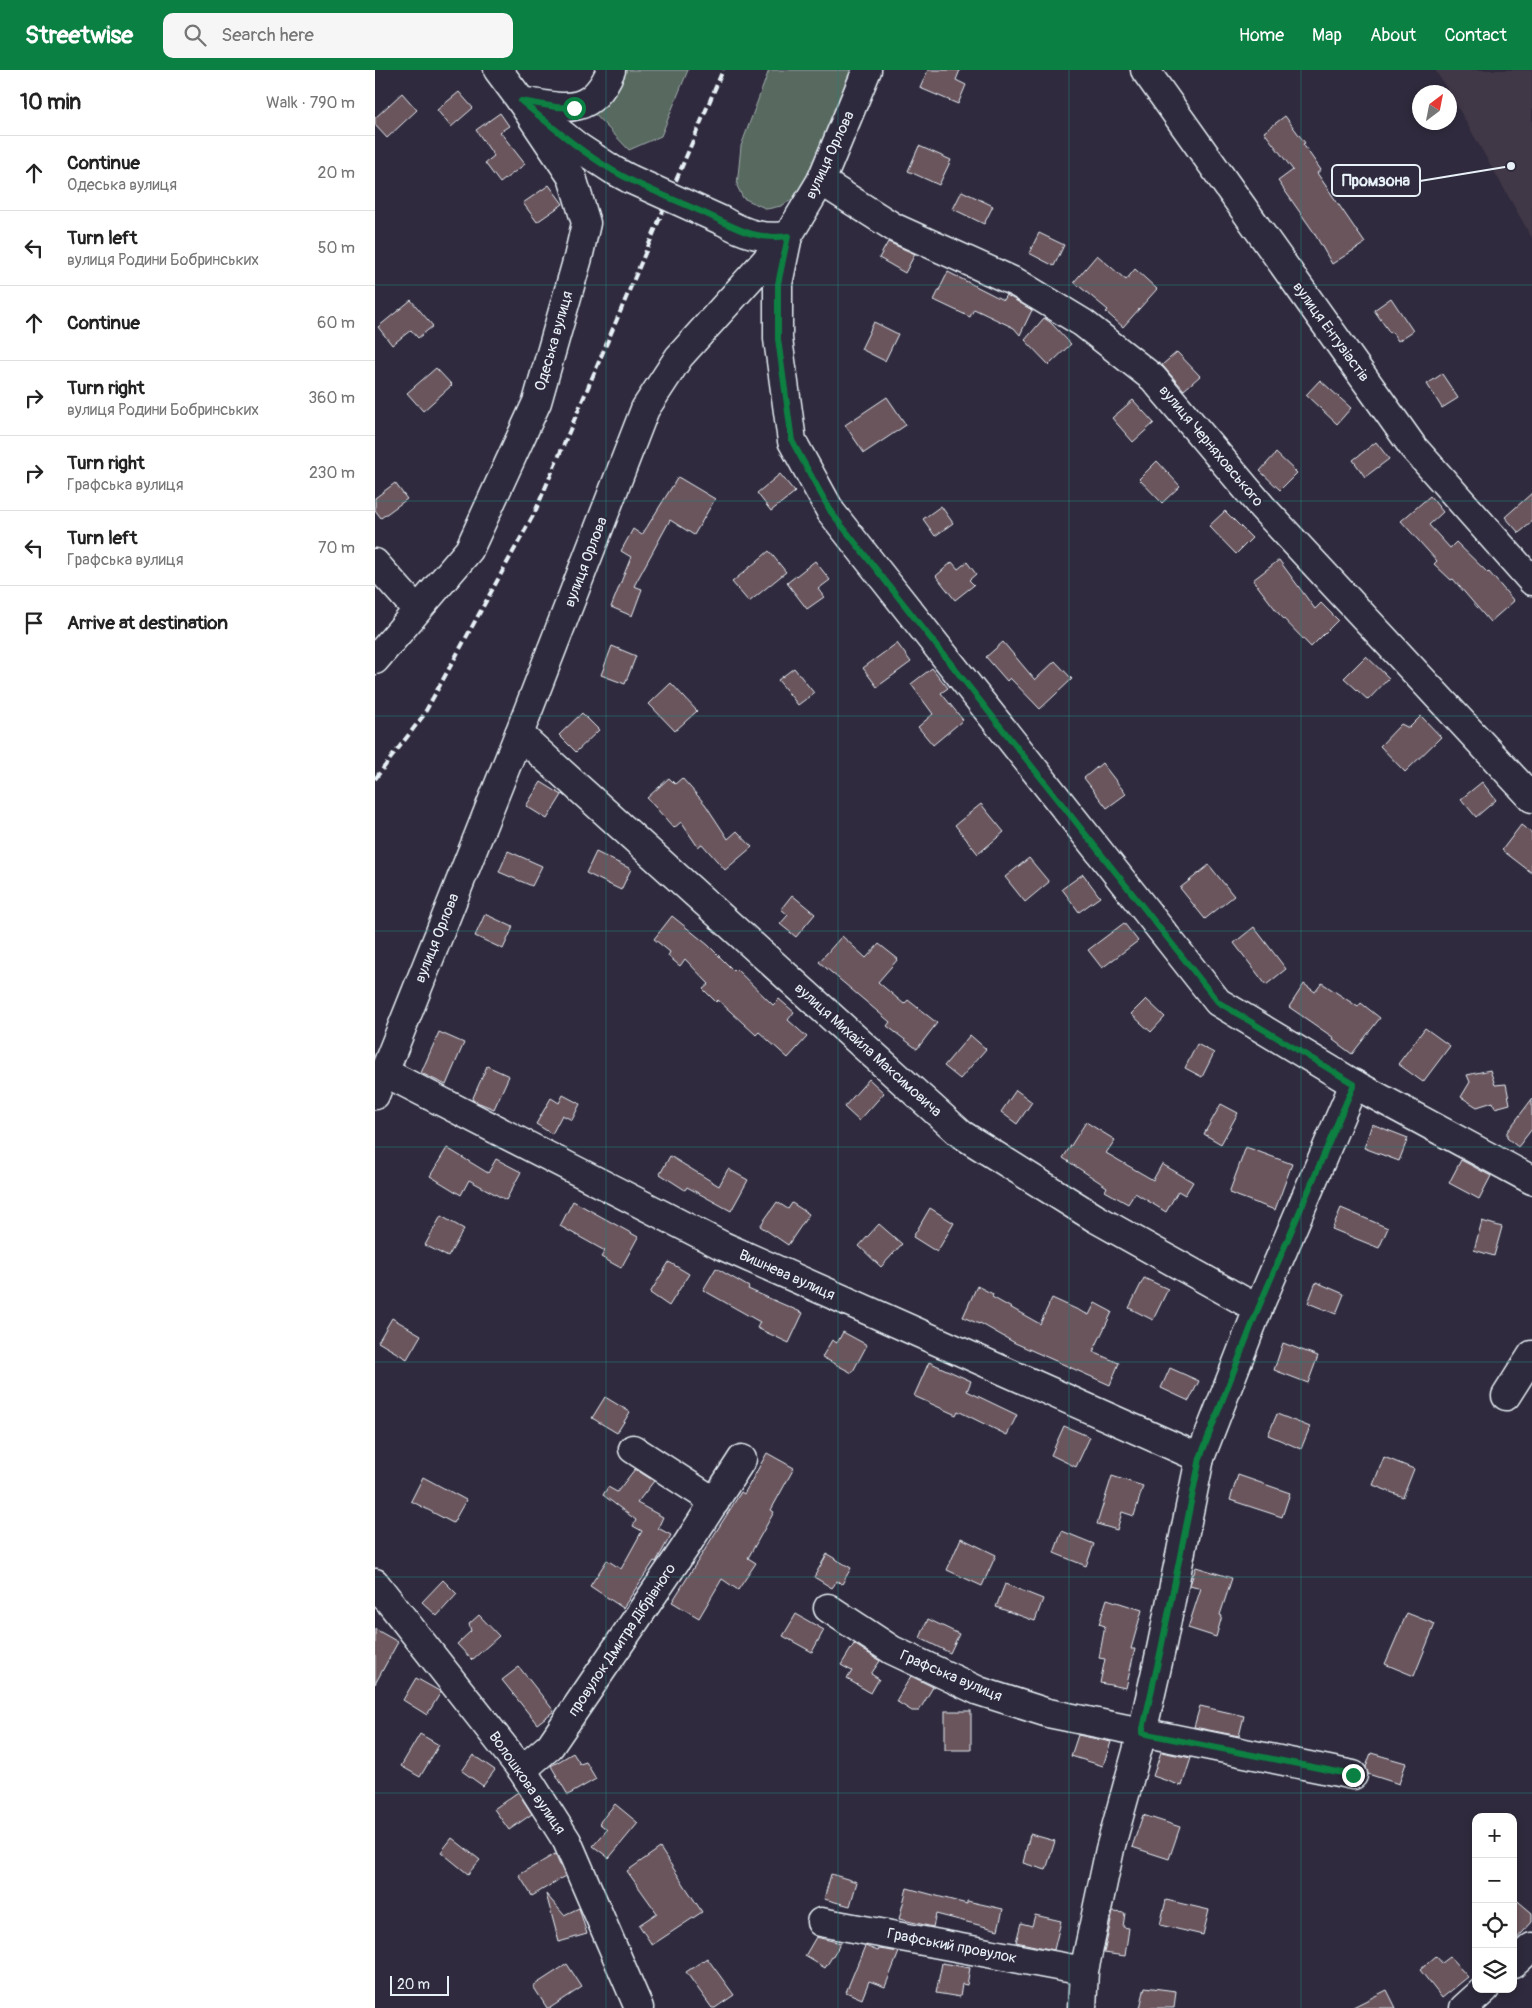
<!DOCTYPE html>
<meta charset="utf-8">
<style>
body{margin:0;font-family:Pangolin,sans-serif;background:#f6f6f6;color:#222}
.controls{position:absolute;right:15px;bottom:15px;display:grid;overflow:hidden;border-radius:10px;box-shadow:0 2px 8px #0003}
.controls button{width:45px;height:45px;display:grid;place-items:center;padding:0;border:0;border-bottom:1px solid #e0e0e0;background:#fff;color:#222;font:25px sans-serif}
.compass{position:absolute;left:1037px;top:15px;width:45px;height:45px;border-radius:50%;background:#fff;box-shadow:0 2px 8px #0003;rotate:32deg}
.scale{position:absolute;left:15px;bottom:12px;width:59px;box-sizing:border-box;padding-left:5px;border:2px solid #e8f1f8;border-top:0;font-size:14px;line-height:18px;white-space:nowrap;color:#e8f1f8;-webkit-text-stroke:4px #2f2a3d;paint-order:stroke}
.stop{position:absolute;width:15px;height:15px;margin:-11px;border:4px solid #0b8043;border-radius:50%;background:#fff}
.stop.end{background:#0b8043;border-color:#fff;box-shadow:0 1px 5px #0008}
.list{margin:0;padding:0;list-style:none}
h2{display:flex;justify-content:space-between;align-items:center;height:65px;margin:0;padding:0 20px;font-size:21px}
h2 small{font-size:16px;font-weight:400;color:#767676}
.list li{display:grid;grid-template-columns:32px 1fr auto;gap:15px;align-items:center;box-sizing:border-box;height:75px;padding:0 20px;border-top:1px solid #e0e0e0}
.list b{display:block;font-size:19px;white-space:nowrap}
.list p{margin:0;font-size:16px;white-space:nowrap;color:#767676}
.list em{font-size:16px;font-style:normal;color:#767676}
.icon{flex:none;width:28px;height:28px;fill:none;stroke:currentColor;stroke-width:2;stroke-linecap:round;stroke-linejoin:round}
.map{position:relative;flex:none;width:1157px;height:1938px;overflow:hidden}
header{display:flex;align-items:center;gap:30px;box-sizing:border-box;height:70px;padding:0 25px;background:#0b8043;color:#fff}
header strong{font-size:24px}
nav{display:flex;gap:28px;margin-inline-start:auto;font-size:18px}
.search{width:350px;height:45px;background:#f6f6f6;display:flex;align-items:center;gap:12px;box-sizing:border-box;padding:0 18px;border-radius:10px;color:#767676;font-size:19px}
main{display:flex}
aside{flex:1;background:#fff}
.map>svg:first-child{display:block}
.built{fill:#413747}
.green{fill:#596960;stroke:#a0adac}
.building{fill:#6b545d;stroke:#e8f1f8}
.lines{fill:none;stroke-linecap:round;stroke-linejoin:round}
.minor-casing{stroke:#e8f1f8;stroke-width:31}
.minor{stroke:#2f2a3d;stroke-width:28}
.rail{stroke:#e8f1f8;stroke-width:4;stroke-dasharray:8 4;stroke-linecap:butt}
.minor-bridge-casing{stroke:#e8f1f8;stroke-width:31;stroke-linecap:butt}
.minor-bridge{stroke:#2f2a3d;stroke-width:28}
.route{stroke:#0b8043;stroke-width:6}
.grid{fill:none;stroke:#25827c;stroke-width:1;stroke-opacity:0.55}
.labels{text-anchor:middle;dominant-baseline:central;stroke-width:4;stroke-linejoin:round;paint-order:stroke}
.street-label{font-size:15px;fill:#e8f1f8;stroke:#2f2a3d}
.leader{fill:none;stroke:#e8f1f8;stroke-width:2}
.callout-dot{fill:#e8f1f8;stroke:#2f2a3d;stroke-width:2}
.callout{fill:#2f2a3d;stroke:#e8f1f8;stroke-width:2}
.callout-label{font-size:16px;text-anchor:middle;font-weight:bold;fill:#e8f1f8}
</style>
<header>
<strong>Streetwise</strong>
<div class="search"><svg class="icon" aria-label="search" viewBox="0 0 24 24"><circle cx="10" cy="10" r="6"/><path d="M15 15l6 6"/></svg>Search here</div>
<nav><a>Home</a><a>Map</a><a>About</a><a>Contact</a></nav>
</header>
<main>
<aside>
<h2>10 min<small>Walk · 790 m</small></h2>
<ul class="list">
<li><svg class="icon" aria-label="ahead" viewBox="0 0 24 24"><path d="M12 20V5M6 11l6-6 6 6"/></svg><div><b>Continue</b><p>Одеська вулиця</p></div><em>20 m</em></li>
<li><svg class="icon" aria-label="left" viewBox="0 0 24 24"><path d="M17 20v-9H6M10 6l-5 5 5 5"/></svg><div><b>Turn left</b><p>вулиця Родини Бобринських</p></div><em>50 m</em></li>
<li><svg class="icon" aria-label="ahead" viewBox="0 0 24 24"><path d="M12 20V5M6 11l6-6 6 6"/></svg><div><b>Continue</b></div><em>60 m</em></li>
<li><svg class="icon" aria-label="right" viewBox="0 0 24 24"><path d="M7 20v-9h11M14 6l5 5-5 5"/></svg><div><b>Turn right</b><p>вулиця Родини Бобринських</p></div><em>360 m</em></li>
<li><svg class="icon" aria-label="right" viewBox="0 0 24 24"><path d="M7 20v-9h11M14 6l5 5-5 5"/></svg><div><b>Turn right</b><p>Графська вулиця</p></div><em>230 m</em></li>
<li><svg class="icon" aria-label="left" viewBox="0 0 24 24"><path d="M17 20v-9H6M10 6l-5 5 5 5"/></svg><div><b>Turn left</b><p>Графська вулиця</p></div><em>70 m</em></li>
<li><svg class="icon" aria-label="arrive" viewBox="0 0 24 24"><path d="M6 21V4h12l-3 4 3 4H6"/></svg><div><b>Arrive at destination</b></div></li>
</ul>
</aside>
<div class="map">
<svg width="1157" height="1938" viewBox="0 0 1157 1938">
<rect width="100%" height="100%" fill="#2f2a3d"/>
<filter id="ink" filterUnits="userSpaceOnUse"><feTurbulence type="fractalNoise" baseFrequency=".02" numOctaves="2"/><feDisplacementMap in="SourceGraphic" scale="10" xChannelSelector="R" yChannelSelector="G"/><feConvolveMatrix kernelMatrix="1 2 1 2 8 2 1 2 1" color-interpolation-filters="sRGB"/></filter>
<g filter="url(#ink)">
<!-- built -->
<polygon class="built" points="1060,0 1157,0 1157,168 1074,22"/>
<!-- green -->
<g class="green">
<polygon points="236,0 313,0 286,66 254,80 210,34"/>
<polygon points="394,0 492,0 445,113 406,136 392,139 368,128 362,116 366,76"/>
</g>
<!-- building -->
<g class="building">
<polygon points="553,0 585,0 581,10 591,15 583,34 545,18"/>
<polygon points="84,22 98,38 76,57 62,40"/>
<polygon points="27,23 42,40 12,68 0,55 0,48"/>
<polygon points="125,43 134,56 125,62 150,94 125,113 110,93 119,86 101,60"/>
<polygon points="910,46 930,73 928,74 946,100 942,103 990,173 957,194 938,161 903,111 918,100 889,62"/>
<polygon points="544,76 576,90 564,115 533,101"/>
<polygon points="174,115 188,134 162,152 148,133"/>
<polygon points="587,121 618,136 609,154 578,139"/>
<polygon points="664,163 689,175 679,196 654,183"/>
<polygon points="513,172 540,184 530,203 504,188"/>
<polygon points="722,185 751,210 760,199 782,219 748,257 731,242 733,240 699,212"/>
<polygon points="573,202 628,230 631,225 635,227 657,240 645,265 639,258 599,239 595,247 559,230"/>
<polygon points="1016,228 1038,261 1023,271 1017,262 1015,263 999,240"/>
<polygon points="36,230 58,256 43,268 36,260 17,275 3,257"/>
<polygon points="669,248 675,252 696,274 674,295 650,270"/>
<polygon points="499,252 523,264 510,291 486,279"/>
<polygon points="802,282 825,306 809,320 787,295"/>
<polygon points="61,298 77,315 48,341 32,323"/>
<polygon points="1067,304 1083,328 1067,338 1052,314"/>
<polygon points="945,310 976,338 962,354 931,325"/>
<polygon points="512,327 531,355 489,383 470,355"/>
<polygon points="758,330 779,353 758,372 737,348"/>
<polygon points="1001,372 1014,389 990,407 978,390"/>
<polygon points="901,383 922,403 905,420 885,401"/>
<polygon points="782,391 805,416 787,433 764,409"/>
<polygon points="405,404 420,422 396,441 382,423"/>
<polygon points="303,407 340,429 319,465 295,450 259,516 267,519 257,546 236,537 256,487 246,481 258,459 267,465"/>
<polygon points="20,413 32,429 6,448 0,440 0,428"/>
<polygon points="1157,423 1157,452 1144,463 1130,447"/>
<polygon points="1055,426 1068,442 1054,455 1075,478 1081,472 1113,503 1114,502 1139,531 1115,552 1078,509 1076,510 1059,494 1062,491 1026,451"/>
<polygon points="566,436 578,453 560,466 548,449"/>
<polygon points="850,441 877,468 861,484 834,456"/>
<polygon points="394,481 411,502 374,532 357,512"/>
<polygon points="904,490 940,539 946,533 963,550 936,577 904,544 878,510"/>
<polygon points="440,491 455,510 443,519 449,527 432,539 412,513"/>
<polygon points="577,492 583,499 592,492 601,504 594,510 599,515 580,530 561,506"/>
<polygon points="628,572 660,610 680,591 697,609 665,639 635,608 632,611 611,587"/>
<polygon points="522,573 536,592 502,617 488,598"/>
<polygon points="237,576 261,586 250,614 226,605"/>
<polygon points="991,586 1014,608 993,630 969,608"/>
<polygon points="419,598 439,623 423,635 403,610"/>
<polygon points="557,598 573,618 566,623 588,650 558,675 543,657 558,644 536,614"/>
<polygon points="296,613 322,641 300,661 274,634"/>
<polygon points="207,643 224,660 201,682 184,665"/>
<polygon points="1046,646 1066,667 1030,702 1005,676 1026,654 1034,658"/>
<polygon points="727,693 751,724 732,738 709,708"/>
<polygon points="294,708 300,714 307,708 330,734 353,769 362,761 377,777 350,800 327,774 323,777 306,752 299,758 272,728"/>
<polygon points="166,712 187,725 172,749 151,736"/>
<polygon points="1107,712 1121,730 1101,747 1086,729"/>
<polygon points="606,734 629,762 603,784 580,755"/>
<polygon points="1146,755 1157,763 1157,803 1127,780"/>
<polygon points="133,781 167,796 157,816 124,802"/>
<polygon points="221,782 256,799 246,820 211,803"/>
<polygon points="654,788 674,812 650,832 630,807"/>
<polygon points="834,795 859,826 830,849 805,818"/>
<polygon points="708,804 725,827 704,842 687,819"/>
<polygon points="417,825 440,844 421,867 405,854 413,845 406,839"/>
<polygon points="110,844 138,857 128,879 100,866"/>
<polygon points="297,846 333,875 359,901 361,899 398,935 404,929 419,942 413,950 432,967 413,988 384,962 381,965 343,930 341,932 328,919 334,914 310,889 305,896 293,886 295,882 279,869"/>
<polygon points="749,853 763,871 727,898 713,880"/>
<polygon points="879,857 911,899 891,915 859,873"/>
<polygon points="467,866 491,888 504,874 523,889 503,912 529,934 533,930 562,953 542,979 512,956 515,952 444,892"/>
<polygon points="947,913 983,937 986,933 1005,948 977,984 958,970 959,968 914,937 929,914 940,922"/>
<polygon points="771,929 790,947 776,962 756,944"/>
<polygon points="1050,958 1075,976 1048,1012 1023,994"/>
<polygon points="64,962 89,973 71,1015 46,1003"/>
<polygon points="595,965 611,979 585,1009 569,996"/>
<polygon points="822,974 839,983 827,1007 810,998"/>
<polygon points="112,996 134,1006 119,1039 97,1030"/>
<polygon points="1115,1000 1120,1015 1131,1014 1135,1034 1120,1038 1118,1032 1102,1037 1086,1027 1095,1012 1092,1005"/>
<polygon points="494,1009 509,1023 484,1051 469,1037"/>
<polygon points="641,1020 657,1032 642,1054 626,1042"/>
<polygon points="188,1025 205,1034 197,1050 187,1045 177,1064 161,1054 176,1028 184,1033"/>
<polygon points="1157,1029 1157,1059 1143,1077 1132,1068 1132,1062"/>
<polygon points="846,1034 863,1043 846,1074 829,1064"/>
<polygon points="711,1052 740,1070 731,1083 778,1110 787,1094 818,1112 810,1125 803,1121 791,1142 760,1123 753,1134 730,1121 732,1117 688,1088"/>
<polygon points="997,1054 1033,1068 1024,1091 989,1078"/>
<polygon points="871,1077 917,1094 900,1140 854,1123"/>
<polygon points="72,1078 113,1103 121,1089 146,1102 131,1130 94,1110 86,1125 55,1106"/>
<polygon points="295,1086 344,1116 353,1099 373,1110 356,1141 312,1117 310,1120 285,1104"/>
<polygon points="1086,1090 1116,1106 1104,1129 1074,1113"/>
<polygon points="198,1131 263,1167 246,1198 226,1187 230,1181 185,1156"/>
<polygon points="402,1132 413,1139 417,1133 434,1144 413,1175 385,1156"/>
<polygon points="555,1138 579,1153 562,1182 538,1167"/>
<polygon points="966,1138 1013,1158 1004,1178 957,1159"/>
<polygon points="66,1146 89,1159 73,1187 50,1175"/>
<polygon points="1107,1151 1127,1157 1119,1186 1099,1180"/>
<polygon points="504,1154 527,1174 506,1197 484,1176"/>
<polygon points="294,1192 314,1204 294,1236 275,1223"/>
<polygon points="341,1198 374,1217 373,1219 428,1243 414,1273 382,1258 385,1252 328,1220"/>
<polygon points="769,1208 793,1219 778,1250 754,1238"/>
<polygon points="941,1212 969,1224 961,1244 933,1233"/>
<polygon points="602,1216 618,1224 617,1227 665,1254 677,1228 714,1245 720,1233 737,1242 718,1282 744,1293 735,1315 640,1273 605,1253 604,1254 588,1247"/>
<polygon points="17,1248 46,1265 32,1289 3,1272"/>
<polygon points="468,1262 492,1275 477,1303 447,1287 457,1270 462,1273"/>
<polygon points="908,1273 943,1286 933,1313 899,1300"/>
<polygon points="554,1292 596,1311 592,1321 642,1345 632,1365 583,1341 581,1345 539,1326"/>
<polygon points="795,1298 824,1311 814,1331 786,1318"/>
<polygon points="230,1327 255,1342 242,1363 217,1348"/>
<polygon points="902,1344 935,1357 926,1379 893,1365"/>
<polygon points="689,1356 715,1367 701,1397 676,1385"/>
<polygon points="392,1383 419,1398 396,1440 399,1442 373,1488 381,1493 363,1520 347,1509 324,1548 297,1532 366,1422 369,1424"/>
<polygon points="1009,1387 1039,1399 1028,1427 998,1415"/>
<polygon points="260,1399 279,1411 262,1433 288,1447 283,1458 296,1465 281,1492 279,1491 248,1538 215,1516 232,1490 246,1499 267,1461 258,1456 261,1450 228,1425 233,1417 242,1422"/>
<polygon points="863,1405 915,1423 907,1447 855,1430"/>
<polygon points="737,1406 768,1416 759,1446 747,1442 742,1460 722,1454"/>
<polygon points="48,1407 91,1430 78,1453 36,1431"/>
<polygon points="687,1461 719,1474 711,1496 679,1483"/>
<polygon points="586,1468 621,1485 607,1516 572,1500"/>
<polygon points="452,1484 476,1498 467,1514 462,1511 457,1518 439,1507"/>
<polygon points="821,1497 857,1508 845,1545 847,1546 841,1567 813,1558 826,1518 815,1515"/>
<polygon points="68,1510 82,1524 62,1546 47,1532"/>
<polygon points="630,1514 668,1529 660,1551 621,1537"/>
<polygon points="732,1529 767,1540 756,1579 760,1579 751,1618 725,1613 730,1589 724,1588 730,1556 724,1554"/>
<polygon points="1032,1543 1060,1554 1039,1606 1010,1594"/>
<polygon points="421,1544 449,1560 437,1582 408,1566"/>
<polygon points="104,1545 124,1566 97,1590 82,1574 96,1561 94,1554"/>
<polygon points="553,1549 584,1564 575,1583 545,1568"/>
<polygon points="0,1559 23,1572 0,1614"/>
<polygon points="479,1574 505,1591 496,1604 504,1609 496,1623 472,1609 477,1601 466,1595"/>
<polygon points="144,1597 179,1641 162,1654 127,1610"/>
<polygon points="536,1606 558,1617 544,1641 537,1641 521,1631"/>
<polygon points="41,1608 66,1622 52,1645 28,1630"/>
<polygon points="825,1636 869,1646 864,1666 819,1657"/>
<rect x="570" y="1641" width="26" height="39"/>
<polygon points="45,1664 64,1675 45,1707 26,1696"/>
<polygon points="703,1665 736,1672 728,1696 696,1686"/>
<polygon points="786,1682 816,1688 807,1716 778,1706"/>
<polygon points="198,1683 205,1694 211,1692 221,1709 193,1725 176,1696"/>
<polygon points="996,1683 1031,1693 1024,1714 993,1704 991,1697"/>
<polygon points="98,1685 120,1700 108,1716 87,1701"/>
<polygon points="143,1722 157,1744 134,1760 119,1739"/>
<polygon points="240,1734 263,1753 234,1788 218,1776 232,1760 224,1753"/>
<polygon points="768,1745 805,1757 794,1789 757,1777"/>
<polygon points="655,1764 680,1771 671,1800 648,1793"/>
<polygon points="77,1768 105,1790 93,1804 66,1782"/>
<polygon points="285,1778 327,1842 277,1875 264,1855 282,1843 252,1801"/>
<polygon points="180,1784 190,1806 157,1826 144,1805"/>
<polygon points="456,1804 482,1812 475,1836 449,1829"/>
<polygon points="532,1818 592,1834 592,1831 628,1839 623,1860 561,1844 558,1857 524,1849"/>
<polygon points="171,1824 189,1845 204,1838 212,1864 184,1872"/>
<polygon points="1138,1827 1157,1843 1157,1852 1138,1873"/>
<polygon points="791,1830 834,1840 828,1865 785,1855"/>
<polygon points="738,1842 750,1843 748,1857 754,1858 750,1886 729,1883"/>
<polygon points="660,1845 686,1851 679,1880 641,1872 646,1853 657,1856"/>
<polygon points="441,1867 466,1873 450,1898 430,1886"/>
<polygon points="490,1876 503,1881 504,1879 524,1882 510,1917 494,1911 487,1929 471,1922"/>
<polygon points="1061,1886 1067,1893 1075,1887 1093,1907 1067,1928 1045,1900"/>
<polygon points="332,1888 359,1925 340,1938 337,1938 311,1902"/>
<polygon points="567,1893 595,1898 592,1915 587,1914 585,1927 561,1923"/>
<polygon points="192,1894 207,1917 175,1938 172,1938 158,1916"/>
<polygon points="770,1917 801,1921 799,1938 765,1938"/>
<polygon points="1012,1920 1021,1938 976,1938"/>
</g>
<g class="lines">
<!-- minor casing -->
<g class="minor-casing">
<g id="minor">
<polyline points="123,0 146,31 203,77 238,100 255,109"/>
<polyline points="770,0 1038,377 1157,511"/>
<polyline points="446,111 520,158 642,213 708,253 778,308 887,437 1157,728"/>
<path d="M348 151C370 164 388 169 413 166"/>
<polyline points="413,166 403,214 403,269 417,371 456,442 843,932 979,1014 1157,1110"/>
<polyline points="0,493 42,540"/>
<path d="M0 590 94 480 162 332 203 188 211 153 197 107 146 31C188 38 216 48 236 0"/>
<polyline points="144,664 586,1064 720,1148 883,1239"/>
<polyline points="9,1002 348,1176 825,1388"/>
<polyline points="0,1025 144,664 270,339 304,287 413,166 446,111 492,0"/>
<polyline points="1131,1326 1157,1285"/>
<polyline points="258,1379 340,1432"/>
<polyline points="0,1513 147,1700 192,1771 264,1938"/>
<polyline points="453,1538 517,1580 604,1621 673,1643 978,1705"/>
<polyline points="147,1700 175,1676 309,1479 367,1389"/>
<polyline points="446,1852 709,1901"/>
<polyline points="1138,1894 1157,1877"/>
<polyline points="707,1938 709,1901 735,1779 767,1663 786,1579 825,1388 883,1239 979,1014"/>
<polyline points="1089,1938 1110,1919"/>
</g>
</g>
<!-- minor -->
<use href="#minor" class="minor"/>
<!-- rail -->
<polyline class="rail" points="0,709 48,646 160,442 348,0"/>
<!-- minor-bridge casing -->
<g class="minor-bridge-casing">
<polyline id="minor-bridge" points="255,109 348,151"/>
</g>
<!-- minor-bridge -->
<use href="#minor-bridge" class="minor-bridge"/>
</g>
</g>
<g class="lines" filter="url(#ink)">
<!-- route -->
<path class="route" d="M199 38 181 37 146 31C175 55 204 80 237 100 265 117 297 128 327 142 359 156 377 171 413 166L403 214V269L417 371 456 442 843 932 979 1014 883 1239 825 1388 786 1579 767 1663 978 1705"/>
</g>
<!-- grid -->
<path class="grid" d="M231 0V1938M463 0V1938M694 0V1938M926 0V1938M0 215H1157M0 431H1157M0 646H1157M0 861H1157M0 1077H1157M0 1292H1157M0 1507H1157M0 1723H1157"/>
<g class="labels">
<!-- street labels -->
<g class="street-label">
<text transform="translate(455 85) rotate(-65)">вулиця Орлова</text>
<text transform="translate(956 262) rotate(54)">вулиця Ентузіастів</text>
<text transform="translate(179 271) rotate(-74)">Одеська вулиця</text>
<text transform="translate(836 376) rotate(50)">вулиця Черняховського</text>
<text transform="translate(211 492) rotate(-69)">вулиця Орлова</text>
<text transform="translate(62 868) rotate(-68)">вулиця Орлова</text>
<text transform="translate(493 980) rotate(42)">вулиця Михайла Максимовича</text>
<text transform="translate(412 1205) rotate(24)">Вишнева вулиця</text>
<text transform="translate(247 1570) rotate(-56)">провулок Дмитра Дібрівного</text>
<text transform="translate(576 1606) rotate(23)">Графська вулиця</text>
<text transform="translate(152 1713) rotate(55)">Волошкова вулиця</text>
<text transform="translate(577 1876) rotate(11)">Графський провулок</text>
</g>
</g>
<!-- callouts -->
<path class="leader" d="M1136 96L1045 111"/>
<circle class="callout-dot" cx="1136" cy="96" r="5"/>
<rect class="callout" x="957" y="95" width="88" height="31" rx="5"/>
<g class="callout-label">
<text x="1001" y="116">Промзона</text>
</g>
</svg>
<div class="controls">
<button>+</button>
<button>−</button>
<button><svg class="icon" aria-label="locate" viewBox="0 0 24 24"><circle cx="12" cy="12" r="6"/><path d="M12 2v4M12 18v4M2 12h4M18 12h4"/></svg></button>
<button><svg class="icon" aria-label="layers" viewBox="0 0 24 24"><path d="M12 4l9 5-9 5-9-5zM3 14l9 5 9-5"/></svg></button>
</div>
<svg class="compass" viewBox="-18 -18 36 36"><path d="M0-13l5 13h-10z" fill="#e53935"/><path d="M0 13l5-13h-10z" fill="#767676"/></svg>
<div class="scale">20 m</div>
<div class="stop" style="left:199px;top:38px"></div>
<div class="stop end" style="left:978px;top:1705px"></div>
</div>
</main>
